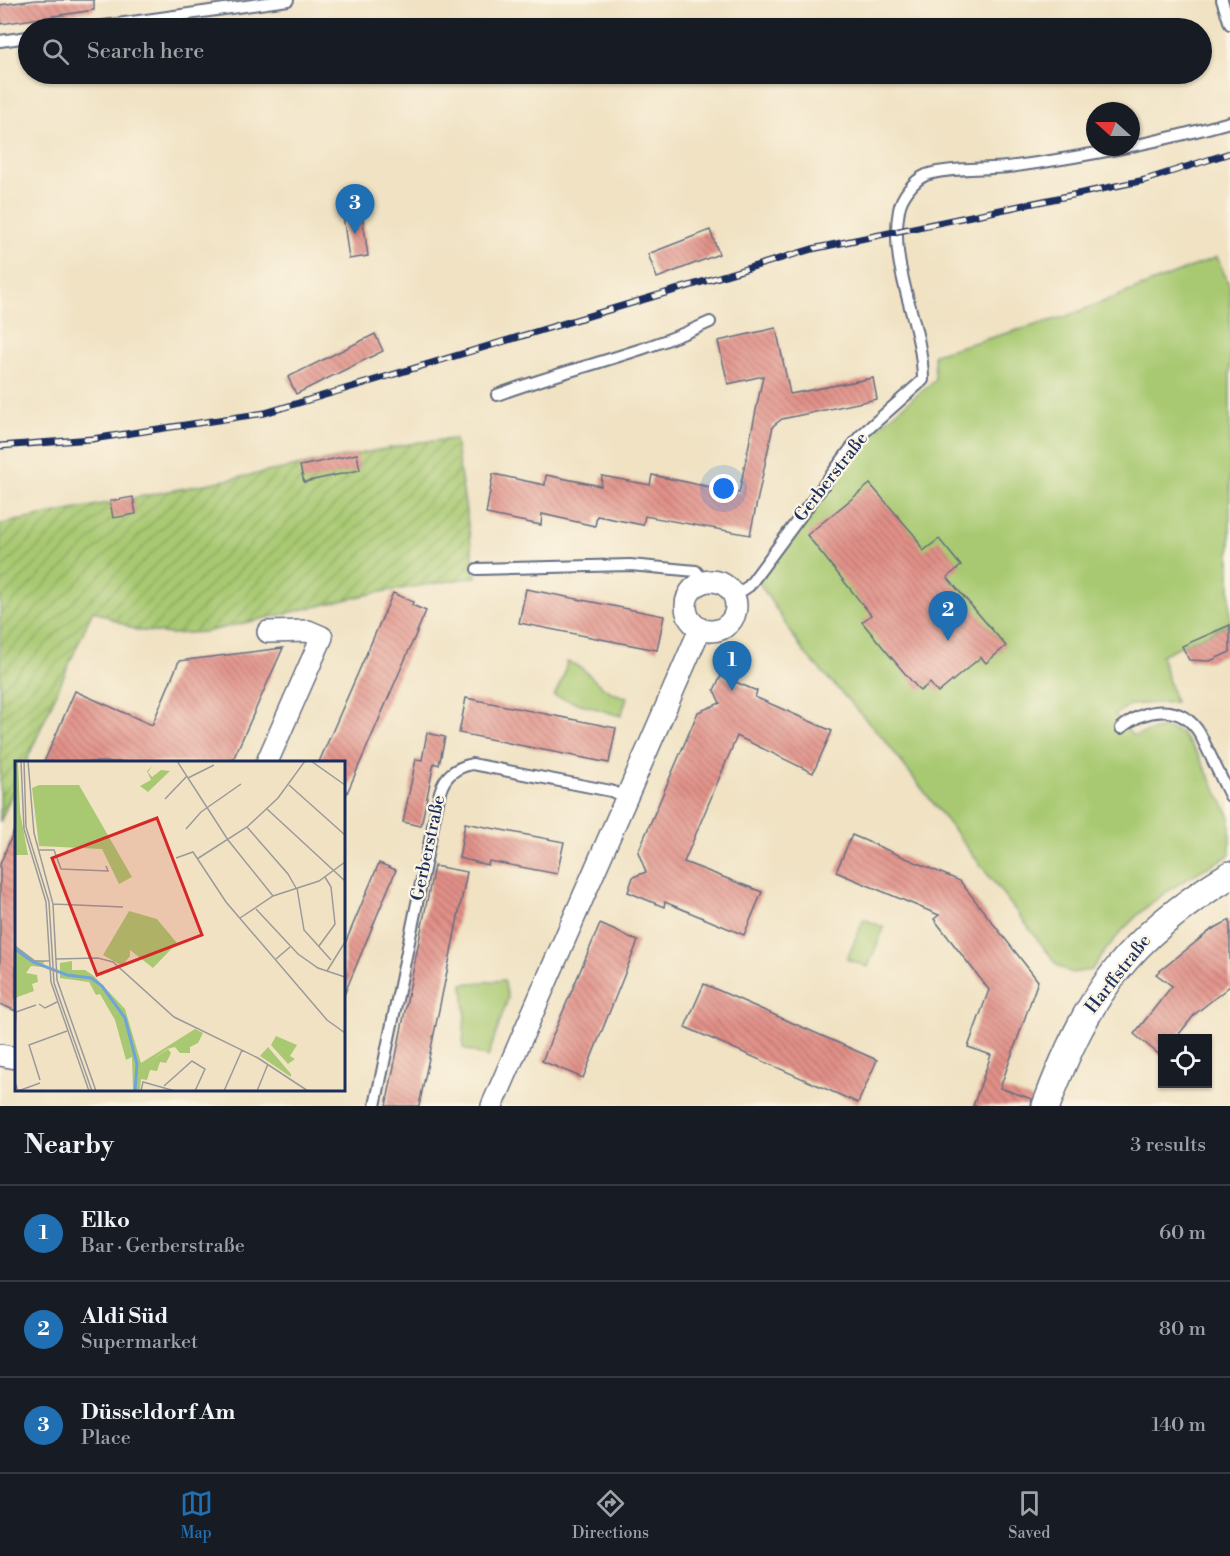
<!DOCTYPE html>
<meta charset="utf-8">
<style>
body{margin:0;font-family:"Libre Bodoni",serif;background:#242831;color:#f1f3f6}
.controls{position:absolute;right:18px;bottom:18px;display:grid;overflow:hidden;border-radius:0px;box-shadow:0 2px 4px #0004}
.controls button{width:54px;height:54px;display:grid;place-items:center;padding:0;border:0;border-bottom:2px solid #363941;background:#171b24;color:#f1f3f6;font:30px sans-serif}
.compass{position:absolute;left:1086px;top:102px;width:54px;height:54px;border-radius:50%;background:#171b24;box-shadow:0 2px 4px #0004;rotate:291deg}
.you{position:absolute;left:724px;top:489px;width:21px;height:21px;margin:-15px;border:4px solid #fff;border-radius:50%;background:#1a73e8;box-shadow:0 0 0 9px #1a73e833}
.badge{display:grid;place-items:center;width:39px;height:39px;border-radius:50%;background:#1f6fb2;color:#fff;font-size:20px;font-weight:700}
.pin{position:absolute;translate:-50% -50px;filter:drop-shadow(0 2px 3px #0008)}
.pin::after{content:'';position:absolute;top:32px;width:21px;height:18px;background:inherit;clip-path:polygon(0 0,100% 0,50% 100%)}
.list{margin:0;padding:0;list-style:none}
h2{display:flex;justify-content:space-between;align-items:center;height:78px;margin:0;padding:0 24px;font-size:26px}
h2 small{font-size:20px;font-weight:400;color:#9ea1a6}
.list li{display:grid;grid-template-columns:39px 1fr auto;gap:18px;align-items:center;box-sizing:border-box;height:96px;padding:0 24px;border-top:2px solid #363941}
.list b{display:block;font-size:22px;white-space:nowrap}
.list p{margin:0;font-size:20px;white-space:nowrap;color:#9ea1a6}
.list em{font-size:20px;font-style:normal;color:#9ea1a6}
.icon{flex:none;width:33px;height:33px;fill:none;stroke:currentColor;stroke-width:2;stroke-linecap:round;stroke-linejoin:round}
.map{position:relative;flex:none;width:1230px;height:1106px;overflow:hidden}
.search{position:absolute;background:#171b24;box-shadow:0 2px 4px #0004;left:18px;right:18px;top:18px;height:66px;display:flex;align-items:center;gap:15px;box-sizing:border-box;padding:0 21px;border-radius:33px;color:#9ea1a6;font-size:22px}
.sheet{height:366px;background:#171b24}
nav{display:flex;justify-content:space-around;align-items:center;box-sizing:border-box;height:84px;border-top:2px solid #363941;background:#171b24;font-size:16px;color:#9ea1a6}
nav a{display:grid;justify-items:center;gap:3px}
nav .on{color:#1f6fb2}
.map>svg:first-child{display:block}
.green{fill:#a8c971;stroke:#627c68;stroke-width:1.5}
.garden{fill:url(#garden-furrows);stroke:#627c68;stroke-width:1.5}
.building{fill:url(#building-back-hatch)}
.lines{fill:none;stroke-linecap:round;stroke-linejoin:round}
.service-casing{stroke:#666e81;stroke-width:14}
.minor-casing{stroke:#666e81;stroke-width:24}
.tertiary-casing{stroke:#666e81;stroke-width:30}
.service{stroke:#fff;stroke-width:10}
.minor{stroke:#fff;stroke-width:21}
.tertiary{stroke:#fff;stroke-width:27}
.rail-casing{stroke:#1b2f5e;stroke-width:7}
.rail{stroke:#fcf5e5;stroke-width:4.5;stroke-dasharray:14;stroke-linecap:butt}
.labels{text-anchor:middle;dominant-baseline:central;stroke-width:4.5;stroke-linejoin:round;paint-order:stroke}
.street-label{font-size:18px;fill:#1b2f5e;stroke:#fcf5e5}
.inset-river{fill:none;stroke:#70a3dc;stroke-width:3}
.inset-road{fill:none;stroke:#9b9a9b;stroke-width:1.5}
.view{fill:#d62828;fill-opacity:0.15;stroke:#d62828;stroke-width:3}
.inset-edge{fill:none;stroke:#1b2f5e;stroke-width:3}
</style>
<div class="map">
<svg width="1230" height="1106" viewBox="0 0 1230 1106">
<defs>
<pattern id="garden-furrows" width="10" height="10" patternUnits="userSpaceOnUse" patternTransform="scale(1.5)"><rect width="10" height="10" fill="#a8c971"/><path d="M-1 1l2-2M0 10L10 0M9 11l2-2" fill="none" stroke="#88a460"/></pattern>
<pattern id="building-back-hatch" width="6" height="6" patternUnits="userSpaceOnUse" patternTransform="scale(1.5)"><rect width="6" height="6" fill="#e19087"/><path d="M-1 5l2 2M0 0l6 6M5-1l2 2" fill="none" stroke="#b67672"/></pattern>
</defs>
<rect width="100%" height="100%" fill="#fcf5e5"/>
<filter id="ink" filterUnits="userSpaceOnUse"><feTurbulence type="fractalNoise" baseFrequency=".0167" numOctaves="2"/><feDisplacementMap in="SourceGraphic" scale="12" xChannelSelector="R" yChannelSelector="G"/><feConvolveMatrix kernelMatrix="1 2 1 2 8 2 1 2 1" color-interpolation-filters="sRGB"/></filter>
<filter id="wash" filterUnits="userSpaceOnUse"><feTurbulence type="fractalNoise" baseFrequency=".008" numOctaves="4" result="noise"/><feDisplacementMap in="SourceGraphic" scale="24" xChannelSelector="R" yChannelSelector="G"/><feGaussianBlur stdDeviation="1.35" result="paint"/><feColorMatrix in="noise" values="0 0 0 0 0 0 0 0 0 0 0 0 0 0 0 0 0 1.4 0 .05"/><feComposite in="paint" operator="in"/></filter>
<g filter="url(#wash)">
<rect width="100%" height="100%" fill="#f0e2c3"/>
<!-- green -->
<g class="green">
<path d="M1217 257 1230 287V624L1161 655 1175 702 1130 705 1115 715 1133 736 1163 728 1180 732 1198 755 1230 817V855C1166 888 1133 910 1091 970L1072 973 1058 966 883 738 803 651 758 581 860 438 877 428 935 380 934 354 1067 316Z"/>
<path d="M567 662C591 667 594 691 627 697L621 716 554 696 563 678Z"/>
<polygon points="864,919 884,928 868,967 847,959"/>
<polygon points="504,980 508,998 488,1057 463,1048 465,1013 463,984"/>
</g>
<!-- garden -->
<polygon class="garden" points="455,439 476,577 375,593 205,632 171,634 136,630 93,610 26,762 16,762 16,784 0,822 0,524 420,442"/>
<g id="blocks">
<!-- building -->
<g class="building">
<polygon points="36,0 94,0 94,10 1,24 0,5"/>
<polygon points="362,213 368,256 349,259 343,215"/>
<polygon points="710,230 719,254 657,278 648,254"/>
<polygon points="776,328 790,394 873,378 877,399 782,419 773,426 750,535 645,516 643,525 597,516 595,526 542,514 541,525 486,514 493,474 545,485 546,475 601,486 602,476 650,485 652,475 739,493 763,376 728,384 718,341"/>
<polygon points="375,334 383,351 296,394 288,377"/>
<polygon points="357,454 360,470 304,482 300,466"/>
<polygon points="870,484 915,536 923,551 939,539 961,566 947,577 1006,646 986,663 981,657 938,693 930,683 920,691 891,657 862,622 871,615 807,535"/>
<polygon points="133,497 136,514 113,518 110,501"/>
<polygon points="526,589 664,616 657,650 519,623"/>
<polygon points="393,593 413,602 412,605 426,611 344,800 344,762 319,762"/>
<polygon points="1230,625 1230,652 1210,661 1189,660 1182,646"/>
<polygon points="283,648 232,762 44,762 75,691 152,725 179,661"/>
<polygon points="721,676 757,691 755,697 832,731 813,773 737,736 684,862 762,892 744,935 665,902 664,907 628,892 633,877 646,872 638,852 698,712 720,703 714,690"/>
<polygon points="466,698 616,728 609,763 459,733"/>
<polygon points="427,733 445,737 439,765 434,763 421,826 403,822 416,759 422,760"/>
<polygon points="465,823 564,842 557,874 489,861 488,865 459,858"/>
<polygon points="16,826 16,1011 0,1004 0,864"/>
<polygon points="852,835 960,881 1038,981 1000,1088 1032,1099 1031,1106 973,1106 991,1055 968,1047 989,990 934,919 939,915 836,872"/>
<polygon points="379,863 396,870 344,995 344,946"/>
<polygon points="434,866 467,872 450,957 419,1106 386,1106"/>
<polygon points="1230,920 1230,986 1195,1014 1176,1038 1162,1038 1162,1057 1134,1034 1172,986 1156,974 1211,930"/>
<polygon points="600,924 638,941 583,1078 542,1061"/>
<polygon points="704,984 877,1060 858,1103 685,1027"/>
</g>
</g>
</g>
<g filter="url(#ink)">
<use href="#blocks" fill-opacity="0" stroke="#666e81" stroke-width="1.5"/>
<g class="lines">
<!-- service casing -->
<g class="service-casing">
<g id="service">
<polyline points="1222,0 1230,24"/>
<polyline points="89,28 288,0"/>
<polyline points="0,41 28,37"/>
<path d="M497 395C567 369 642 354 710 322"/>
<polyline points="477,569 630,565 696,571 704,581"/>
<path d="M734 596 749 586 860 436 923 380C923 323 888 268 899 210 901 197 914 180 926 175 948 167 991 170 1016 166 1089 156 1159 142 1230 122"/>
<path d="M1121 728C1146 707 1182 703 1200 734L1230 796"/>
<path d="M375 1106 440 792C445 775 455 768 472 764L611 791 628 798"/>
</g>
</g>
<!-- minor casing -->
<g class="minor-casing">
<g id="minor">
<circle cx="711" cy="606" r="25"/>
<polyline points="267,762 322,637 308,631 268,632"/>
<polyline points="0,1055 16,1058"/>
<polyline points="492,1106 700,629"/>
</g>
</g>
<!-- tertiary casing -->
<g class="tertiary-casing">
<path id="tertiary" d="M1046 1106C1087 995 1128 937 1230 875"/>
</g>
<!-- service -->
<use href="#service" class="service"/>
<!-- minor -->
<use href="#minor" class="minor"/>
<!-- tertiary -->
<use href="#tertiary" class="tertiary"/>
<!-- rail casing -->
<g class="rail-casing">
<polyline id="rail" points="0,446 92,439 265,413 812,249 1145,180 1230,153"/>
</g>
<!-- rail -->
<use href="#rail" class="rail"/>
</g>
</g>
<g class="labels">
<!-- street labels -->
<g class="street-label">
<text transform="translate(831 477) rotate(-52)">Gerberstraße</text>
<text transform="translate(428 848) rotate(-78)">Gerberstraße</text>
<text transform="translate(1118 974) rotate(-52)">Harffstraße</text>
</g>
</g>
<!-- overview -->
<g transform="translate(15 761)">
<rect width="330" height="330" fill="#f0e2c3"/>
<path d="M137 5 133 11 137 16 146 9 155 10 133 31 125 25 136 19 132 10ZM114 150 142 158 162 182 138 207 115 189V195L107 205 88 194ZM0 185 18 199 29 200 28 206 16 205 11 212 22 214 23 221 17 223 19 230 0 237ZM57 200V209H70L79 215 110 248 126 302 180 268 188 272 183 282 175 286V292H165L160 286 152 288 127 306 125 330H118L117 296 111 299 100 259 85 233 81 234 74 221 45 217V202ZM261 275 282 284 275 295 280 298 273 303 256 284Z" fill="#a8c971"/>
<path d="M0 0H3L5 51 13 94H0ZM24 24H64L117 116 104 123 87 88 24 85 17 27ZM253 286 276 313V316L245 295ZM153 288 156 292 151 302 145 301 142 310 135 309 132 319 126 318V306Z" fill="#a8c971"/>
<path class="inset-river" d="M0 188 18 201 52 214 76 217 87 225 110 257 122 303 120 330"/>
<path class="inset-road" d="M6 0 9 68 31 141 36 221 74 330M9 0 11 66 34 141 39 222 77 330M13 0 19 72 38 143 42 219 81 330M162 0 213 79 258 135M296 0 330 24M173 17 199 4M274 24 330 74M150 38 172 15M252 48 330 120M232 66 273 113 281 127M171 68 186 51 226 23M23 89H39L46 108 93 110 91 105M161 97 178 91 211 141 312 259 330 272M182 98 232 66 263 37 290 0M282 127 289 169 316 199M38 143 108 146M241 148 283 193 303 207 330 216M225 157 258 135 304 120 330 101M0 185 20 200H34M304 185 320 163 316 126 310 116M41 198 83 197 98 201 159 256 243 297 293 330M261 198 275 186M312 210 330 181M24 243 30 247 42 241M0 271 1 251 21 244M25 319 14 284 52 270M0 321 3 330 25 322M149 325 177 300 190 308 180 330M126 330 128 321 160 330M209 330 227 289M242 330 253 303"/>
<path class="view" d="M142 57 187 174 82 214 37 97Z"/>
<rect width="330" height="330" class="inset-edge"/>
</g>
</svg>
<div class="controls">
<button><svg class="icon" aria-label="locate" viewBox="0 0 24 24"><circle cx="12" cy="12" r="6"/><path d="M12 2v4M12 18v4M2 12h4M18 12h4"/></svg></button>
</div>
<svg class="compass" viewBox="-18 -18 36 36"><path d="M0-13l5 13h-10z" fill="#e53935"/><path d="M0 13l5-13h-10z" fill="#9ea1a6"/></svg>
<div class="you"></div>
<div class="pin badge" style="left:732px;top:691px">1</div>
<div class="pin badge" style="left:948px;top:641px">2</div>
<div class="pin badge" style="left:355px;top:234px">3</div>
<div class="search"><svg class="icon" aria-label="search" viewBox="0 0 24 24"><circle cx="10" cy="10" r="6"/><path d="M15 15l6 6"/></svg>Search here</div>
</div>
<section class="sheet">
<h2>Nearby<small>3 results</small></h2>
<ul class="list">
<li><span class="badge">1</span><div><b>Elko</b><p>Bar · Gerberstraße</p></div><em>60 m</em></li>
<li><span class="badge">2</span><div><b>Aldi Süd</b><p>Supermarket</p></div><em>80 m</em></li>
<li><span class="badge">3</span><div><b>Düsseldorf Am</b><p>Place</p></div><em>140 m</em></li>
</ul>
</section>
<nav>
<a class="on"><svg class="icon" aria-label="map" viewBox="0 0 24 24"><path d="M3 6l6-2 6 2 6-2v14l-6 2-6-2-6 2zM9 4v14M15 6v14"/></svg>Map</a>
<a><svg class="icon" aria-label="directions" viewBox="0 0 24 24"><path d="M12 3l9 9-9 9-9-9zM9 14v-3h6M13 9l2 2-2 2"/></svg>Directions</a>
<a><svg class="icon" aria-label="saved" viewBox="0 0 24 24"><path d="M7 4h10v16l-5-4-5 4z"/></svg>Saved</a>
</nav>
